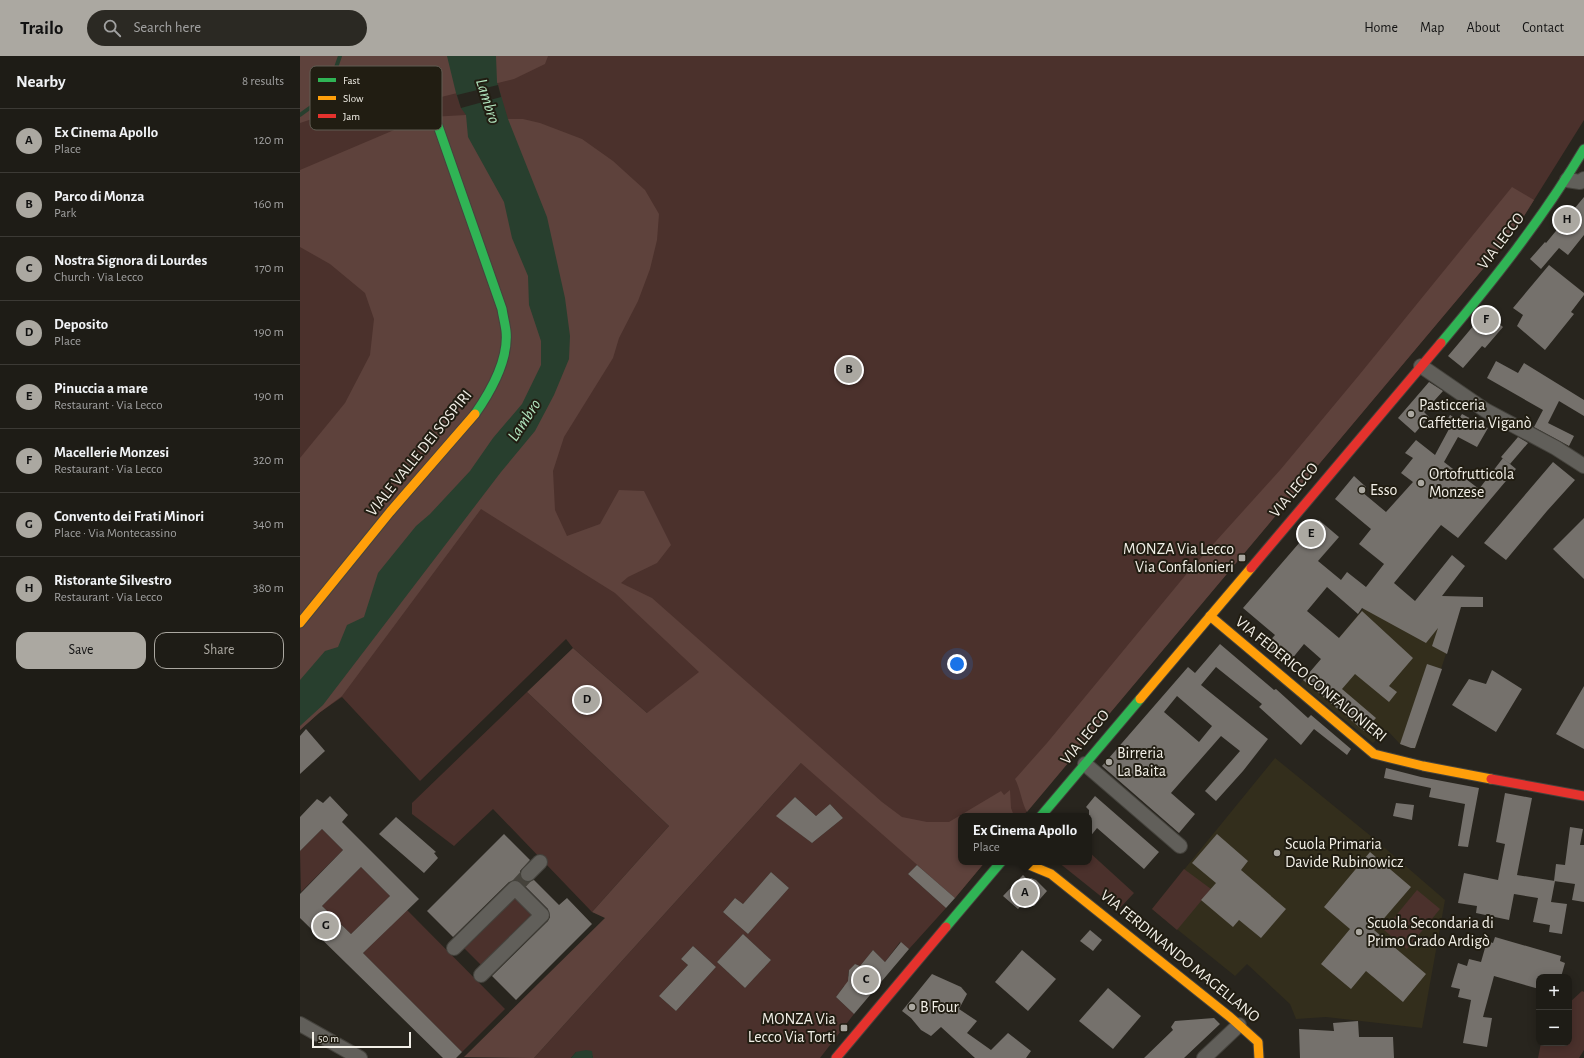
<!DOCTYPE html>
<meta charset="utf-8">
<style>
body{margin:0;font-family:"Alegreya Sans",sans-serif;background:#2b2923;color:#f1f3f6}
.controls{position:absolute;right:12px;bottom:12px;display:grid;overflow:hidden;border-radius:8px;box-shadow:0 2px 10px #0003}
.controls button{width:36px;height:36px;display:grid;place-items:center;padding:0;border:0;border-bottom:1px solid #3c3a35;background:#1e1c16;color:#f1f3f6;font:20px sans-serif}
.scale{position:absolute;left:12px;bottom:10px;width:99px;box-sizing:border-box;padding-left:4px;border:2px solid #f2efe7;border-top:0;font-size:11px;line-height:14px;white-space:nowrap;color:#f2efe7;-webkit-text-stroke:3px #211d12;paint-order:stroke}
.you{position:absolute;left:657px;top:608px;width:14px;height:14px;margin:-10px;border:3px solid #fff;border-radius:50%;background:#1a73e8;box-shadow:0 0 0 6px #1a73e833}
.badge{display:grid;place-items:center;width:26px;height:26px;border-radius:50%;background:#aba8a1;color:#111;font-size:13px;font-weight:700}
.pin{position:absolute;translate:-50% -50%;border:2px solid #fff;box-shadow:0 1px 4px #0006}
.popup{position:absolute;left:658px;top:757px;width:134px;height:52px;box-sizing:border-box;display:grid;place-content:center;border-radius:8px;background:#1e1c16;filter:drop-shadow(0 1px 3px #0005);font-size:13px;white-space:nowrap;color:#a1a1a1}
.popup b{font-size:15px;color:#f1f3f6}
.popup::after{content:'';position:absolute;left:50%;top:100%;margin-left:-8px;border:8px solid transparent;border-top-color:#1e1c16}
.list{margin:0;padding:0;list-style:none}
h2{display:flex;justify-content:space-between;align-items:center;height:52px;margin:0;padding:0 16px;font-size:17px}
h2 small{font-size:13px;font-weight:400;color:#a1a1a1}
.list li{display:grid;grid-template-columns:26px 1fr auto;gap:12px;align-items:center;box-sizing:border-box;height:64px;padding:0 16px;border-top:1px solid #3c3a35}
.list b{display:block;font-size:15px;white-space:nowrap}
.list p{margin:0;font-size:13px;white-space:nowrap;color:#a1a1a1}
.list em{font-size:13px;font-style:normal;color:#a1a1a1}
.actions{display:flex;gap:8px;padding:12px 16px}
.actions a{flex:1;padding:9px 0;border:1px solid #aba8a1;border-radius:12px;text-align:center;font-size:14px;color:#aba8a1}
.actions .main{background:#aba8a1;color:#111}
.icon{flex:none;width:22px;height:22px;fill:none;stroke:currentColor;stroke-width:2;stroke-linecap:round;stroke-linejoin:round}
.map{position:relative;flex:none;width:1284px;height:1002px;overflow:hidden}
header{display:flex;align-items:center;gap:24px;box-sizing:border-box;height:56px;padding:0 20px;background:#aba8a1;color:#111}
header strong{font-size:19px}
nav{display:flex;gap:22px;margin-inline-start:auto;font-size:14px}
.search{width:280px;height:36px;background:#2b2923;display:flex;align-items:center;gap:10px;box-sizing:border-box;padding:0 14px;border-radius:22px;color:#a1a1a1;font-size:15px}
main{display:flex}
aside{flex:1;background:#1e1c16}
.map>svg:first-child{display:block}
.built{fill:#332e1c}
.green{fill:#4b312c;fill-rule:evenodd}
.forest{fill:#5e423c}
.water{fill:#283f2e}
.pier{fill:#28251e}
.lines{fill:none;stroke-linecap:round;stroke-linejoin:round}
.stream{stroke:#283f2e;stroke-width:4}
.building{fill:#75716c;fill-rule:evenodd}
.street-tunnel{stroke:#46433c;stroke-width:14;stroke-dasharray:14 7;stroke-linecap:butt}
.street-casing{stroke:#45433d;stroke-width:16}
.fast-casing{stroke:#45433d;stroke-width:11}
.slow-casing{stroke:#45433d;stroke-width:11}
.jam-casing{stroke:#45433d;stroke-width:11}
.street{stroke:#615f5a;stroke-width:14}
.fast{stroke:#30b455;stroke-width:9}
.slow{stroke:#ff9f0a;stroke-width:9}
.jam{stroke:#e5322d;stroke-width:9}
.poi-dot{fill:#aba8a1;stroke:#211d12;stroke-width:1.5}
.labels{text-anchor:middle;dominant-baseline:central;stroke-width:4;stroke-linejoin:round;paint-order:stroke}
.street-label{font-size:16px;fill:#f2efe7;stroke:#211d12}
.poi-label{font-size:16px;fill:#f2efe7;stroke:#211d12;text-anchor:start}
.water-label{font-size:17px;font-style:italic;fill:#b1e5be;stroke:#211d12}
.key{fill:#211d12;stroke:#605c52;stroke-width:1}
.key-label{font-size:11px;fill:#f2efe7}
</style>
<header>
<strong>Trailo</strong>
<div class="search"><svg class="icon" aria-label="search" viewBox="0 0 24 24"><circle cx="10" cy="10" r="6"/><path d="M15 15l6 6"/></svg>Search here</div>
<nav><a>Home</a><a>Map</a><a>About</a><a>Contact</a></nav>
</header>
<main>
<aside>
<h2>Nearby<small>8 results</small></h2>
<ul class="list">
<li><span class="badge">A</span><div><b>Ex Cinema Apollo</b><p>Place</p></div><em>120 m</em></li>
<li><span class="badge">B</span><div><b>Parco di Monza</b><p>Park</p></div><em>160 m</em></li>
<li><span class="badge">C</span><div><b>Nostra Signora di Lourdes</b><p>Church · Via Lecco</p></div><em>170 m</em></li>
<li><span class="badge">D</span><div><b>Deposito</b><p>Place</p></div><em>190 m</em></li>
<li><span class="badge">E</span><div><b>Pinuccia a mare</b><p>Restaurant · Via Lecco</p></div><em>190 m</em></li>
<li><span class="badge">F</span><div><b>Macellerie Monzesi</b><p>Restaurant · Via Lecco</p></div><em>320 m</em></li>
<li><span class="badge">G</span><div><b>Convento dei Frati Minori</b><p>Place · Via Montecassino</p></div><em>340 m</em></li>
<li><span class="badge">H</span><div><b>Ristorante Silvestro</b><p>Restaurant · Via Lecco</p></div><em>380 m</em></li>
</ul>
<div class="actions"><a class="main">Save</a><a>Share</a></div>
</aside>
<div class="map">
<svg width="1284" height="1002" viewBox="0 0 1284 1002">
<rect width="100%" height="100%" fill="#28251e"/>
<!-- built -->
<g class="built">
<polygon points="1068,547 1158,561 1115,693 1100,688 1087,674 1073,687 1000,628"/>
<polygon points="975,702 1072,781 1145,844 1122,972 1026,961 996,963 990,948 947,908 935,920 852,853"/>
</g>
<!-- green -->
<g class="green">
<path d="M0 0H1284V64L1214 176 723 760H661V806H685L655 842 617 809 608 818 646 852 609 893 600 886 585 906 573 894 560 910 555 908 549 914 548 920 561 933 555 939 544 930 536 941 554 958 520 1002H293V1000L276 996 271 1002H234L501 707 347 657 273 592 266 583 120 725 42 641 19 657 0 674ZM495 741 516 760 530 748 543 762 512 787 477 760ZM471 816 489 832 448 878 423 856 435 842 443 848ZM443 878 471 904 445 932 417 906ZM393 890 416 911 376 955 359 940 388 909 381 903Z"/>
<polygon points="227,636 369,770 292,856 193,753 154,790 112,758 112,747"/>
<polygon points="22,773 43,794 1,836 0,795"/>
<polygon points="789,796 834,837 818,854 758,806 789,806"/>
<polygon points="61,811 90,840 51,878 22,850"/>
<polygon points="884,813 911,833 877,874 852,853"/>
<polygon points="215,827 246,858 188,916 157,885"/>
<polygon points="1117,834 1140,853 1107,893 1084,874"/>
<polygon points="107,854 205,953 162,996 63,897"/>
<polygon points="1282,935 1284,936 1284,994 1279,1002 1238,1002 1241,987 1269,987 1269,947"/>
</g>
<!-- forest -->
<g class="forest">
<polygon points="0,0 248,0 245,8 214,23 133,43 111,46 77,57 62,55 44,61 33,56 0,67"/>
<polygon points="166,59 208,63 223,63 240,67 282,83 313,105 345,134 359,158 357,184 350,213 338,245 319,282 313,302 264,381 253,415 255,454 267,480 300,468 319,434 344,435 371,489 357,507 328,521 321,527 352,542 582,746 602,761 627,766 649,766 701,735 704,739 710,734 711,752 714,760 661,760 661,806 685,806 655,842 501,707 234,1002 164,1001 305,862 292,856 369,770 227,636 273,592 347,657 399,616 315,537 181,453 42,640 19,657 0,674 0,402 45,347 70,299 74,263 65,237 30,208 0,191 0,114 120,63 130,61"/>
<path d="M1212 131 1234 144 1214 176 727 756C721 745 721 734 715 723L747 687 889 515 981 413 1060 318Z"/>
</g>
<!-- water -->
<g class="water">
<polygon points="147,0 196,0 197,26 208,63 247,161 265,242 270,280 269,303 254,339 235,375 201,416 23,649 0,670 0,624 25,595 38,591 47,569 64,561 78,517 116,470 130,458 170,415 193,382 222,348 241,309 241,285 229,249 228,220 212,182 204,146 168,81 166,59 161,52 156,37"/>
<polygon points="286,994 292,995 293,1002 271,1002 276,996"/>
</g>
<!-- pier -->
<polygon class="pier" points="198,29 201,41 161,52 157,39"/>
<g class="lines">
<!-- stream -->
<polyline class="stream" points="0,59 11,51 32,23 40,0"/>
</g>
<!-- building -->
<g class="building">
<polygon points="1284,141 1284,179 1268,199 1259,192 1241,213 1230,203 1245,186 1246,187"/>
<polygon points="1249,209 1284,237 1284,239 1271,256 1274,258 1245,294 1217,270 1223,259 1213,252"/>
<polygon points="1185,256 1203,271 1185,292 1182,290 1163,312 1148,300"/>
<polygon points="1196,305 1218,317 1224,307 1284,344 1284,360 1259,345 1248,367 1274,380 1269,390 1234,371 1243,354 1187,322"/>
<polygon points="1129,326 1143,335 1124,356 1129,361 1115,377 1098,362"/>
<polygon points="1162,358 1188,372 1177,391 1158,381 1144,406 1179,433 1203,402 1216,413 1158,482 1141,469 1094,527 1115,545 1152,499 1165,510 1142,540 1183,541 1183,551 1161,551 1147,598 1132,590 1138,572 1126,587 1062,552 1058,558 1027,531 1007,555 1039,582 1062,555 1113,602 1089,630 1097,636 1089,646 1055,618 1042,633 1076,662 1064,675 1003,624 1021,603 1004,588 987,609 965,590 975,579 943,552 1019,464 1039,481 1018,505 1041,524 1047,516 1066,531 1084,508 1059,488 1071,473 1035,443 1054,420 1066,431 1062,436 1086,456 1113,426 1101,417 1113,402 1105,397 1116,384 1135,399 1149,373 1144,370 1150,359 1158,364"/>
<polygon points="1218,381 1228,387 1210,408 1201,401"/>
<polygon points="1253,406 1275,424 1247,455 1206,504 1184,487"/>
<polygon points="1284,462 1284,523 1253,493"/>
<path d="M920 588 974 634 976 633 1008 662 1011 659 1051 693 1047 699 1014 673 1001 689 959 651 962 648 916 611 901 629 968 683 943 715 916 745 905 735 940 695 921 680 871 737 895 758 879 777 802 710 888 611 895 617ZM877 640 912 670 899 686 864 656Z"/>
<polygon points="1127,608 1142,613 1115,692 1111,692 1100,688"/>
<polygon points="1192,614 1222,633 1196,676 1152,649 1169,623 1186,628"/>
<polygon points="1284,630 1284,693 1256,678"/>
<polygon points="287,636 294,645 286,652 279,643"/>
<polygon points="6,673 25,695 0,718 0,680"/>
<polygon points="1086,712 1121,721 1179,732 1168,791 1158,790 1165,748 1129,741 1131,732 1084,722"/>
<polygon points="1205,737 1232,742 1217,819 1255,825 1251,846 1267,848 1262,878 1249,876 1250,869 1233,866 1238,842 1214,838 1209,864 1176,857 1177,850 1158,847 1164,817 1198,824 1205,788 1196,786"/>
<path d="M30 740 48 759 42 766 119 843 63 897 162 996 156 1002H143L0 862V838L43 794 22 773 0 795V761L17 743 23 747ZM61 811 90 840 51 878 22 850Z"/>
<polygon points="795,740 859,796 844,813 797,772 789,782 789,754 786,751"/>
<polygon points="495,741 516,760 530,748 543,762 512,787 476,760"/>
<polygon points="1096,747 1114,749 1112,764 1093,760"/>
<polygon points="96,761 136,796 134,797 138,802 124,817 79,778"/>
<polygon points="1270,771 1283,773 1280,789 1284,789 1284,846 1272,844 1275,828 1254,825 1256,808 1265,809"/>
<polygon points="204,778 230,804 220,815 220,820 222,824 226,826 234,824 259,849 267,842 292,868 216,944 192,920 248,865 250,861 248,853 221,826 217,824 209,826 153,881 127,855"/>
<polygon points="917,778 948,805 941,814 986,853 961,882 939,864 933,871 901,844 916,827 892,807"/>
<polygon points="1070,796 1111,831 1074,874 1126,918 1103,946 1066,915 1051,933 1021,908 1050,873 1024,851"/>
<polygon points="617,809 655,842 646,852 608,818"/>
<polygon points="471,816 489,832 448,878 423,856 435,842 443,848"/>
<polygon points="723,819 728,824 731,822 736,824 747,835 734,850 727,843 718,853 703,840"/>
<polygon points="790,874 802,884 793,895 780,885"/>
<polygon points="443,878 471,904 445,932 417,906"/>
<polygon points="1195,881 1261,900 1260,905 1265,907 1261,921 1239,921 1239,933 1194,920 1183,961 1192,962 1187,991 1163,987 1171,944 1158,941 1160,933 1151,931 1158,907 1167,910 1169,903 1181,906 1187,885 1193,887"/>
<polygon points="601,886 609,893 554,958 536,941 548,925 549,914 555,908 560,910 573,894 585,906"/>
<polygon points="393,890 416,911 376,955 359,940 388,909 381,903"/>
<polygon points="722,894 756,923 728,955 695,926"/>
<polygon points="632,918 661,931 667,938 659,953 677,965 667,977 691,994 708,977 731,995 726,1002 675,1002 641,971 631,980 621,974 611,962 602,955"/>
<polygon points="808,932 841,960 813,993 779,965"/>
<polygon points="914,962 920,968 884,1002 844,1002 873,974 871,971 875,965"/>
<polygon points="1058,965 1059,981 1093,981 1094,1002 1000,1002 999,973 1034,975 1033,967"/>
</g>
<g class="lines">
<!-- street-tunnel -->
<polyline class="street-tunnel" points="217,830 228,818"/>
<!-- street casing -->
<g class="street-casing">
<g id="street">
<polyline points="1267,124 1280,126 1284,123"/>
<polyline points="1121,310 1185,354 1256,392 1284,410"/>
<polyline points="785,708 880,790"/>
<polyline points="228,818 240,806"/>
<polyline points="154,892 215,832 242,859 181,919"/>
<polyline points="0,968 60,1002"/>
<polyline points="904,1002 939,969"/>
</g>
</g>
<!-- fast casing -->
<g class="fast-casing">
<g id="fast">
<path d="M137 67 202 253C203 260 205 267 206 275 209 303 191 335 175 358"/>
<path d="M1141 287C1193 225 1243 162 1284 93"/>
<polyline points="741,760 840,643"/>
<polyline points="646,871 701,806"/>
</g>
</g>
<!-- slow casing -->
<g class="slow-casing">
<g id="slow">
<polyline points="910,560 1074,698 1123,710 1191,723"/>
<polyline points="0,567 90,456 175,358"/>
<polyline points="840,643 951,512"/>
<polyline points="722,806 751,818 930,961 958,986 959,1002"/>
</g>
</g>
<!-- jam casing -->
<g class="jam-casing">
<g id="jam">
<polyline points="951,512 1141,287"/>
<polyline points="1191,723 1284,740"/>
<polyline points="536,1002 646,871"/>
</g>
</g>
<!-- street -->
<use href="#street" class="street"/>
<!-- fast -->
<use href="#fast" class="fast"/>
<!-- slow -->
<use href="#slow" class="slow"/>
<!-- jam -->
<use href="#jam" class="jam"/>
</g>
<!-- markers -->
<g class="poi-dot">
<circle cx="1111" cy="358" r="4"/>
<circle cx="1121" cy="427" r="4"/>
<circle cx="1062" cy="434" r="4"/>
<rect x="938" y="498" width="8" height="8" rx="2"/>
<circle cx="809" cy="706" r="4"/>
<circle cx="977" cy="797" r="4"/>
<circle cx="1059" cy="876" r="4"/>
<circle cx="612" cy="951" r="4"/>
<rect x="540" y="968" width="8" height="8" rx="2"/>
</g>
<g class="labels">
<!-- street labels -->
<g class="street-label">
<text transform="translate(1201 185) rotate(-53)">VIA LECCO</text>
<text transform="translate(119 397) rotate(-51)">VIALE VALLE DEI SOSPIRI</text>
<text transform="translate(994 434) rotate(-50)">VIA LECCO</text>
<text transform="translate(1011 623) rotate(39)">VIA FEDERICO CONFALONIERI</text>
<text transform="translate(785 681) rotate(-50)">VIA LECCO</text>
<text transform="translate(880 900) rotate(39)">VIA FERDINANDO MAGELLANO</text>
</g>
<!-- poi labels -->
<g class="poi-label">
<text x="1119" y="349">Pasticceria<tspan x="1119" dy="18">Caffetteria Viganò</tspan></text>
<text x="1129" y="418">Ortofrutticola<tspan x="1129" dy="18">Monzese</tspan></text>
<text x="1070" y="434">Esso</text>
<text x="934" y="493" text-anchor="end">MONZA Via Lecco<tspan x="934" dy="18">Via Confalonieri</tspan></text>
<text x="817" y="697">Birreria<tspan x="817" dy="18">La Baita</tspan></text>
<text x="985" y="788">Scuola Primaria<tspan x="985" dy="18">Davide Rubinowicz</tspan></text>
<text x="1067" y="867">Scuola Secondaria di<tspan x="1067" dy="18">Primo Grado Ardigò</tspan></text>
<text x="620" y="951">B Four</text>
<text x="536" y="963" text-anchor="end">MONZA Via<tspan x="536" dy="18">Lecco Via Torti</tspan></text>
</g>
<!-- water labels -->
<g class="water-label">
<text transform="translate(188 45) rotate(72)">Lambro</text>
<text transform="translate(224 364) rotate(-57)">Lambro</text>
</g>
</g>
<!-- legend -->
<rect x="10" y="10" width="132" height="64" rx="6" class="key"/>
<rect x="18" y="22" width="18" height="4" fill="#30b455"/>
<rect x="18" y="40" width="18" height="4" fill="#ff9f0a"/>
<rect x="18" y="58" width="18" height="4" fill="#e5322d"/>
<g class="key-label">
<text x="43" y="28">Fast</text>
<text x="43" y="46">Slow</text>
<text x="43" y="64">Jam</text>
</g>
</svg>
<div class="controls">
<button>+</button>
<button>−</button>
</div>
<div class="scale">50 m</div>
<div class="you"></div>
<div class="pin badge" style="left:725px;top:837px">A</div>
<div class="popup"><b>Ex Cinema Apollo</b>Place</div>
<div class="pin badge" style="left:549px;top:314px">B</div>
<div class="pin badge" style="left:566px;top:924px">C</div>
<div class="pin badge" style="left:287px;top:644px">D</div>
<div class="pin badge" style="left:1011px;top:478px">E</div>
<div class="pin badge" style="left:1186px;top:264px">F</div>
<div class="pin badge" style="left:26px;top:870px">G</div>
<div class="pin badge" style="left:1267px;top:164px">H</div>
</div>
</main>
